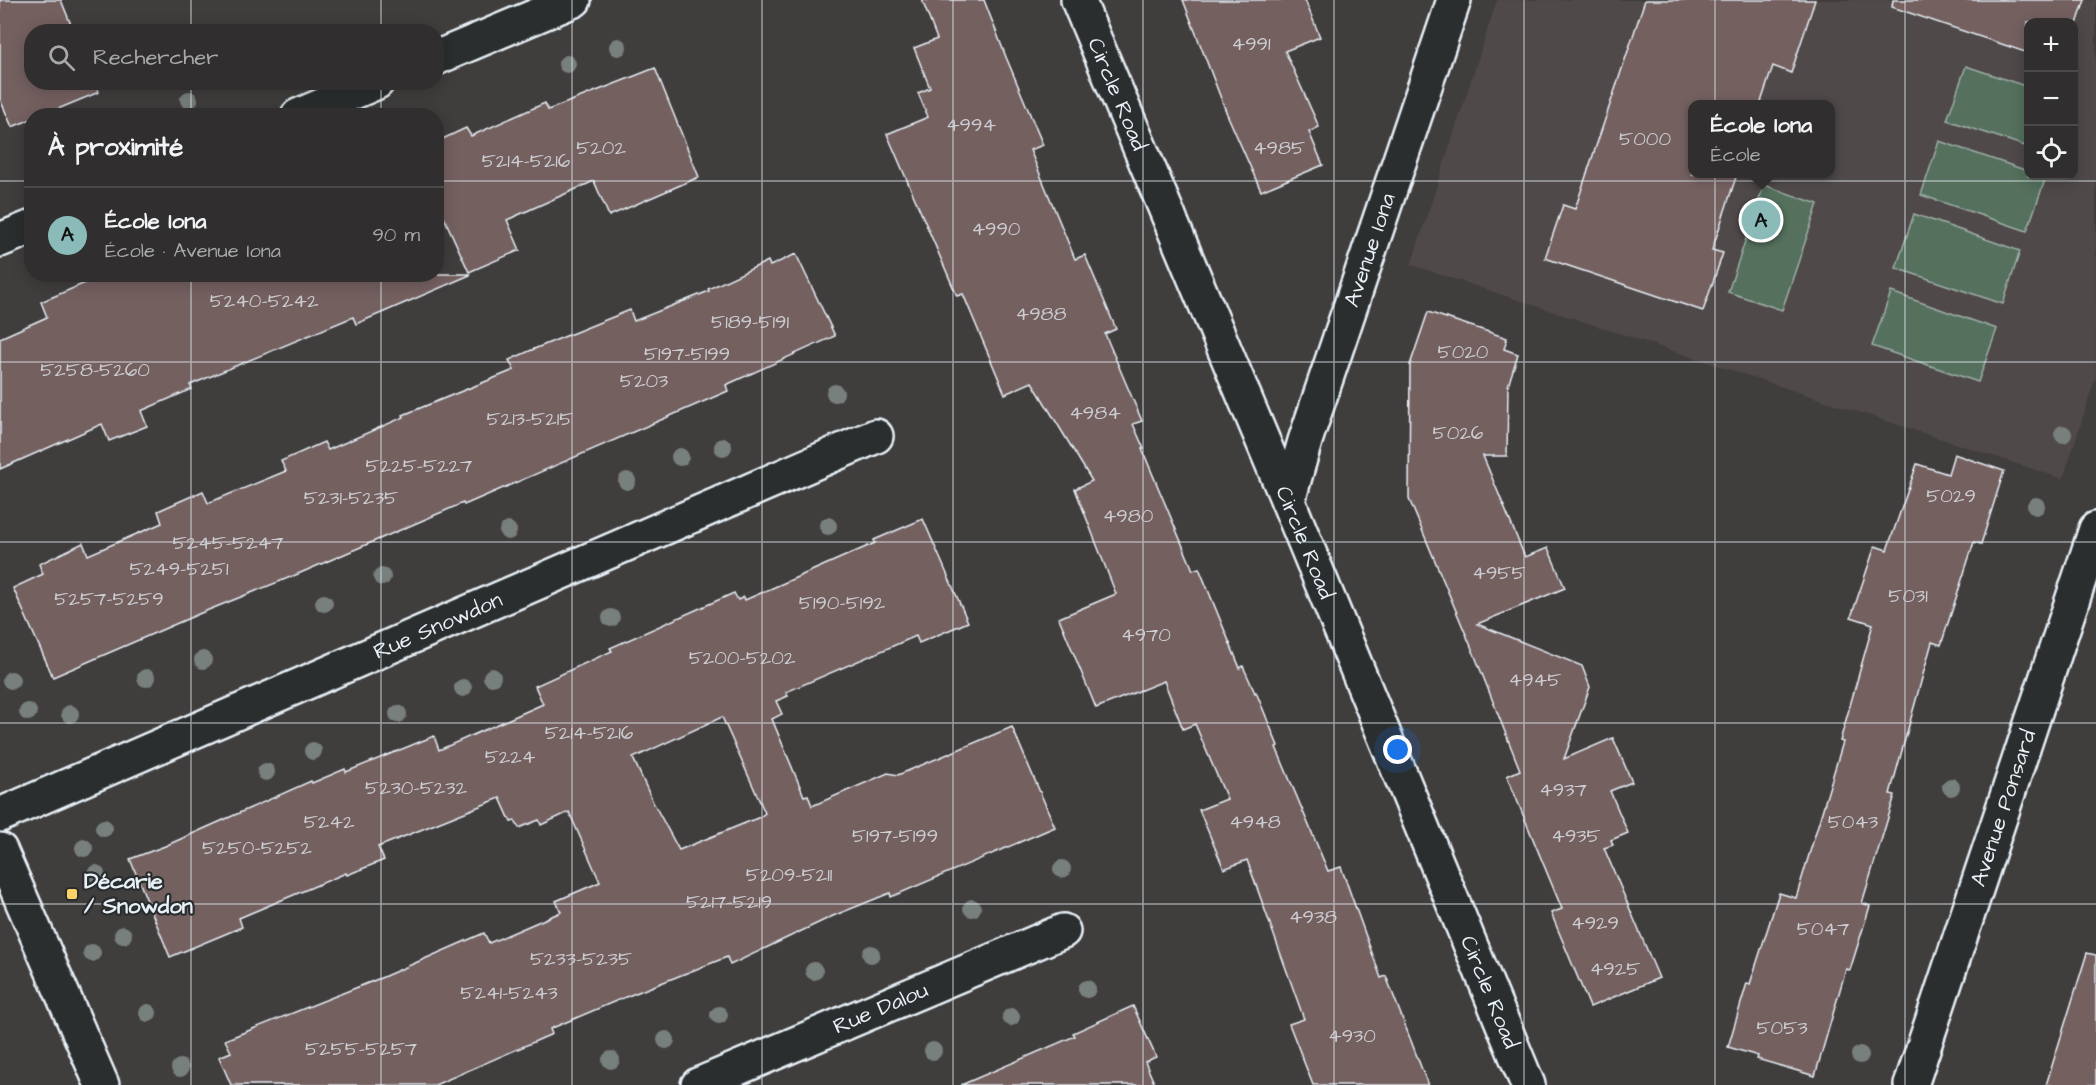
<!DOCTYPE html>
<html lang="fr">
<meta charset="utf-8">
<style>
body{margin:0;font-family:"Architects Daughter",sans-serif;background:#383636;color:#f1f3f6}
.controls{position:absolute;right:18px;top:18px;display:grid;overflow:hidden;border-radius:12px;box-shadow:0 3px 15px #0003}
.controls button{width:54px;height:54px;display:grid;place-items:center;padding:0;border:0;border-bottom:2px solid #4b4a4a;background:#302e2e;color:#f1f3f6;font:30px sans-serif}
.you{position:absolute;left:1398px;top:750px;width:21px;height:21px;margin:-15px;border:4px solid #fff;border-radius:50%;background:#1a73e8;box-shadow:0 0 0 9px #1a73e833}
.badge{display:grid;place-items:center;width:39px;height:39px;border-radius:50%;background:#8bbbb9;color:#111;font-size:20px;font-weight:700}
.pin{position:absolute;translate:-50% -50%;border:3px solid #fff;box-shadow:0 2px 6px #0006}
.popup{position:absolute;left:1688px;top:100px;width:147px;height:78px;box-sizing:border-box;display:grid;place-content:center;border-radius:12px;background:#302e2e;filter:drop-shadow(0 2px 4px #0005);font-size:20px;white-space:nowrap;color:#a8a8aa}
.popup b{font-size:22px;color:#f1f3f6}
.popup::after{content:'';position:absolute;left:50%;top:100%;margin-left:-12px;border:12px solid transparent;border-top-color:#302e2e}
.list{margin:0;padding:0;list-style:none}
h2{display:flex;justify-content:space-between;align-items:center;height:78px;margin:0;padding:0 24px;font-size:26px}
h2 small{font-size:20px;font-weight:400;color:#a8a8aa}
.list li{display:grid;grid-template-columns:39px 1fr auto;gap:18px;align-items:center;box-sizing:border-box;height:96px;padding:0 24px;border-top:2px solid #4b4a4a}
.list b{display:block;font-size:22px;white-space:nowrap}
.list p{margin:0;font-size:20px;white-space:nowrap;color:#a8a8aa}
.list em{font-size:20px;font-style:normal;color:#a8a8aa}
.icon{flex:none;width:33px;height:33px;fill:none;stroke:currentColor;stroke-width:2;stroke-linecap:round;stroke-linejoin:round}
.map{position:relative;flex:none;width:2096px;height:1085px;overflow:hidden}
.search{position:absolute;background:#302e2e;box-shadow:0 3px 15px #0003;left:24px;top:24px;width:420px;height:66px;display:flex;align-items:center;gap:15px;box-sizing:border-box;padding:0 21px;border-radius:24px;color:#a8a8aa;font-size:22px}
.panel{position:absolute;background:#302e2e;box-shadow:0 3px 15px #0003;left:24px;top:108px;width:420px;height:174px;border-radius:24px}
.map>svg:first-child{display:block}
.built{fill:#504848;fill-rule:evenodd}
.green{fill:#556f5d;stroke:#9eb0aa;stroke-width:1.5}
.building{fill:#756161;stroke:#e8f1f8;stroke-width:1.5;fill-rule:evenodd}
.lines{fill:none;stroke-linecap:round;stroke-linejoin:round}
.minor-casing{stroke:#e8f1f8;stroke-width:38}
.secondary-casing{stroke:#e8f1f8;stroke-width:38}
.minor{stroke:#2a2d2e;stroke-width:33}
.secondary{stroke:#2a2d2e;stroke-width:33}
.tree{fill:#78807d}
.grid{fill:none;stroke:#e8f1f8;stroke-width:1.5;stroke-opacity:0.55}
.poi-dot{fill:#ffd166;stroke:#2a2d2e;stroke-width:2}
.labels{text-anchor:middle;dominant-baseline:central;stroke-width:4.5;stroke-linejoin:round;paint-order:stroke}
.number-label{font-size:20px;fill:#cbcdd2}
.street-label{font-size:22px;fill:#e8f1f8;stroke:#2a2d2e}
.poi-label{font-size:22px;font-weight:bold;fill:#e8f1f8;stroke:#2a2d2e;text-anchor:start}
</style>
<div class="map">
<svg width="2096" height="1085" viewBox="0 0 2096 1085">
<rect width="100%" height="100%" fill="#403d3d"/>
<filter id="ink" filterUnits="userSpaceOnUse"><feTurbulence type="fractalNoise" baseFrequency=".0167" numOctaves="2"/><feDisplacementMap in="SourceGraphic" scale="12" xChannelSelector="R" yChannelSelector="G"/><feConvolveMatrix kernelMatrix="1 2 1 2 8 2 1 2 1" color-interpolation-filters="sRGB"/></filter>
<g filter="url(#ink)">
<!-- built -->
<path class="built" d="M1497 0H2096V377L2063 479 1411 265ZM2028 22H2074V176H2028ZM1692 104H1830V174H1692Z"/>
<!-- green -->
<g class="green">
<polygon points="1966,66 2028,87 2028,147 1947,120"/>
<polygon points="1939,141 2028,171 2028,176 2046,177 2027,231 1921,195"/>
<polygon points="1764,185 1818,204 1782,310 1728,292"/>
<polygon points="1914,214 2020,251 2003,304 1896,268"/>
<polygon points="1891,292 1997,329 1978,382 1872,346"/>
</g>
<!-- building -->
<g class="building">
<polygon points="0,0 61,0 74,32 32,32 32,82 95,82 99,92 41,116 32,116 32,119 12,127 0,99"/>
<polygon points="922,0 984,0 1006,57 1043,145 1030,150 1075,259 1085,255 1116,329 1105,334 1142,421 1133,424 1144,449 1142,449 1193,570 1199,568 1240,668 1243,666 1255,693 1256,692 1278,746 1276,747 1328,871 1341,867 1381,978 1386,976 1428,1085 1313,1085 1289,1024 1304,1019 1247,860 1224,869 1199,810 1227,799 1195,724 1183,729 1164,681 1096,708 1059,618 1116,594 1075,489 1092,481 1032,382 1005,394 963,294 957,296 887,134 928,117 918,93 930,88 914,48 937,39"/>
<polygon points="1183,0 1305,0 1320,37 1285,51 1319,127 1309,132 1323,165 1261,191 1227,114"/>
<polygon points="1645,0 1815,0 1791,73 1773,66 1760,105 1692,105 1692,174 1737,174 1712,250 1723,253 1703,311 1545,258 1563,205 1575,209"/>
<polygon points="1893,0 2085,0 2073,36 2073,22 2028,22 2028,53 1892,7"/>
<polygon points="655,68 699,177 609,216 594,181 507,220 520,250 469,272 436,200 436,142 466,128 471,136 545,103 548,110"/>
<polygon points="796,254 835,336 726,385 728,391 464,505 463,503 298,574 201,613 53,677 13,588 43,574 39,564 83,543 88,555 162,523 158,511 203,491 208,503 286,471 281,461 324,442 328,450 404,417 403,415 514,370 509,360 534,349 630,310 634,321 709,291 708,289 768,261 770,266"/>
<polygon points="106,274 470,274 470,275 356,324 353,317 190,385 192,389 141,411 147,426 109,441 102,424 0,469 0,338 47,317 41,302"/>
<polygon points="1428,312 1507,338 1504,349 1518,354 1508,386 1507,456 1483,456 1525,557 1548,548 1565,588 1477,624 1582,666 1590,687 1564,759 1613,738 1632,782 1610,791 1628,833 1611,840 1613,845 1604,848 1659,978 1590,1007 1551,913 1562,909 1507,776 1520,770 1475,656 1409,499 1410,365"/>
<polygon points="1954,454 2004,471 1981,544 1974,542 1941,645 1932,642 1890,794 1895,795 1862,903 1870,906 1850,970 1846,969 1815,1076 1757,1059 1758,1056 1728,1047 1747,983 1750,984 1779,893 1796,898 1843,742 1840,741 1873,624 1851,617 1875,546 1887,550 1917,464 1948,474"/>
<path d="M923 519 968 622 919 643 916 636 786 692 788 696 776 701 782 714 772 719 804 796 808 795 812 806 888 773 898 775 1012 727 1055 827 891 897 890 893 833 916 730 965 727 957 623 998 550 1029 552 1034 435 1085H231L219 1057 231 1052 225 1040 383 977 484 933 489 943 561 912 556 901 600 882 569 812 541 825 539 820 519 828 515 821 511 822 500 798 378 847 384 860 347 875 346 873 239 918 242 927 170 957 130 859 165 846 311 781 312 783 345 769 346 772 434 736 439 750 543 704 535 686 612 651 610 648 734 593 738 600 744 597 745 600 875 543 874 540ZM722 717 765 813 760 817 679 850 653 802 633 758Z"/>
<polygon points="2087,953 2096,955 2096,1085 2046,1085"/>
<polygon points="1133,1006 1156,1057 1145,1062 1155,1085 961,1085 1075,1036 1073,1033"/>
</g>
<g class="lines">
<!-- minor casing -->
<g class="minor-casing">
<g id="minor">
<path id="s1" d="M1078 0 1288 501 1528 1085"/>
<polyline points="436,58 574,0"/>
<polyline points="298,116 377,82"/>
<polyline points="0,240 32,227"/>
<path id="s2" d="M1288 501 1305 441 1454 0"/>
<path id="s3" d="M0 815 876 436"/>
<path id="s4" d="M698 1085 1063 931"/>
<path id="s5" d="M1911 1085 2096 529"/>
</g>
</g>
<!-- secondary casing -->
<g class="secondary-casing">
<polyline id="secondary" points="0,850 102,1085"/>
</g>
<!-- minor -->
<use href="#minor" class="minor"/>
<!-- secondary -->
<use href="#secondary" class="secondary"/>
</g>
<!-- trees -->
<g class="tree">
<circle cx="618" cy="47" r="9"/>
<circle cx="567" cy="64" r="9"/>
<circle cx="189" cy="100" r="9"/>
<circle cx="835" cy="393" r="9"/>
<circle cx="2063" cy="434" r="9"/>
<circle cx="723" cy="447" r="9"/>
<circle cx="680" cy="457" r="9"/>
<circle cx="627" cy="481" r="9"/>
<circle cx="2036" cy="506" r="9"/>
<circle cx="828" cy="526" r="9"/>
<circle cx="508" cy="531" r="9"/>
<circle cx="382" cy="577" r="9"/>
<circle cx="324" cy="603" r="9"/>
<circle cx="611" cy="618" r="9"/>
<circle cx="203" cy="660" r="9"/>
<circle cx="492" cy="677" r="9"/>
<circle cx="146" cy="678" r="9"/>
<circle cx="11" cy="680" r="9"/>
<circle cx="463" cy="688" r="9"/>
<circle cx="28" cy="712" r="9"/>
<circle cx="70" cy="714" r="9"/>
<circle cx="398" cy="714" r="9"/>
<circle cx="313" cy="751" r="9"/>
<circle cx="266" cy="772" r="9"/>
<circle cx="1951" cy="787" r="9"/>
<circle cx="104" cy="828" r="9"/>
<circle cx="84" cy="848" r="9"/>
<circle cx="1062" cy="869" r="9"/>
<circle cx="96" cy="874" r="9"/>
<circle cx="972" cy="908" r="9"/>
<circle cx="123" cy="935" r="9"/>
<circle cx="92" cy="953" r="9"/>
<circle cx="871" cy="954" r="9"/>
<circle cx="814" cy="971" r="9"/>
<circle cx="1087" cy="989" r="9"/>
<circle cx="148" cy="1013" r="9"/>
<circle cx="719" cy="1015" r="9"/>
<circle cx="1011" cy="1017" r="9"/>
<circle cx="666" cy="1040" r="9"/>
<circle cx="933" cy="1051" r="9"/>
<circle cx="1860" cy="1055" r="9"/>
<circle cx="611" cy="1060" r="9"/>
<circle cx="180" cy="1068" r="9"/>
</g>
</g>
<!-- grid -->
<path class="grid" d="M191 0V32M381 0V32M572 0V1085M762 0V1085M953 0V1085M1143 0V1085M1334 0V1085M1524 0V1085M1715 0V1085M1905 0V1085M191 82V116M381 82V116M0 181H32M436 181H2096M191 274V1085M381 274V1085M0 362H2096M0 542H2096M0 723H2096M0 904H2096"/>
<!-- markers -->
<rect class="poi-dot" x="66" y="888" width="12" height="12" rx="3"/>
<g class="labels">
<!-- number labels -->
<g class="number-label">
<text x="1251" y="44">4991</text>
<text x="971" y="125">4994</text>
<text x="1645" y="139">5000</text>
<text x="601" y="148">5202</text>
<text x="1279" y="148">4985</text>
<text x="526" y="161">5214-5216</text>
<text x="996" y="229">4990</text>
<text x="264" y="301">5240-5242</text>
<text x="1041" y="314">4988</text>
<text x="750" y="322">5189-5191</text>
<text x="1463" y="352">5020</text>
<text x="687" y="354">5197-5199</text>
<text x="95" y="370">5258-5260</text>
<text x="644" y="381">5203</text>
<text x="1095" y="413">4984</text>
<text x="530" y="419">5213-5215</text>
<text x="1458" y="433">5026</text>
<text x="419" y="466">5225-5227</text>
<text x="1951" y="496">5029</text>
<text x="351" y="498">5231-5235</text>
<text x="1128" y="516">4980</text>
<text x="228" y="543">5245-5247</text>
<text x="179" y="569">5249-5251</text>
<text x="1499" y="573">4955</text>
<text x="1908" y="596">5031</text>
<text x="109" y="599">5257-5259</text>
<text x="842" y="603">5190-5192</text>
<text x="1146" y="635">4970</text>
<text x="742" y="658">5200-5202</text>
<text x="1535" y="680">4945</text>
<text x="589" y="733">5214-5216</text>
<text x="510" y="757">5224</text>
<text x="416" y="788">5230-5232</text>
<text x="1563" y="790">4937</text>
<text x="329" y="822">5242</text>
<text x="1255" y="822">4948</text>
<text x="1853" y="822">5043</text>
<text x="895" y="836">5197-5199</text>
<text x="1576" y="836">4935</text>
<text x="257" y="848">5250-5252</text>
<text x="789" y="875">5209-5211</text>
<text x="729" y="902">5217-5219</text>
<text x="1313" y="917">4938</text>
<text x="1595" y="923">4929</text>
<text x="1823" y="929">5047</text>
<text x="581" y="959">5233-5235</text>
<text x="1615" y="969">4925</text>
<text x="509" y="993">5241-5243</text>
<text x="1782" y="1028">5053</text>
<text x="1352" y="1036">4930</text>
<text x="361" y="1049">5255-5257</text>
</g>
<!-- street labels -->
<g class="street-label">
<text stroke="none"><textPath href="#s1" startOffset="102">Circle Road</textPath></text>
<text stroke="none"><textPath href="#s2" startOffset="264">Avenue Iona</textPath></text>
<text stroke="none"><textPath href="#s1" startOffset="588">Circle Road</textPath></text>
<text stroke="none"><textPath href="#s3" startOffset="477">Rue Snowdon</textPath></text>
<text stroke="none"><textPath href="#s5" startOffset="292">Avenue Ponsard</textPath></text>
<text stroke="none"><textPath href="#s1" startOffset="1074">Circle Road</textPath></text>
<text stroke="none"><textPath href="#s4" startOffset="198">Rue Dalou</textPath></text>
</g>
<!-- poi labels -->
<g class="poi-label">
<text x="84" y="881">Décarie<tspan x="84" dy="25">/ Snowdon</tspan></text>
</g>
</g>
</svg>
<div class="controls">
<button>+</button>
<button>−</button>
<button><svg class="icon" aria-label="locate" viewBox="0 0 24 24"><circle cx="12" cy="12" r="6"/><path d="M12 2v4M12 18v4M2 12h4M18 12h4"/></svg></button>
</div>
<div class="you"></div>
<div class="pin badge" style="left:1761px;top:220px">A</div>
<div class="popup"><b>École Iona</b>École</div>
<div class="search"><svg class="icon" aria-label="search" viewBox="0 0 24 24"><circle cx="10" cy="10" r="6"/><path d="M15 15l6 6"/></svg>Rechercher</div>
<section class="panel">
<h2>À proximité<small></small></h2>
<ul class="list">
<li><span class="badge">A</span><div><b>École Iona</b><p>École · Avenue Iona</p></div><em>90 m</em></li>
</ul>
</section>
</div>
